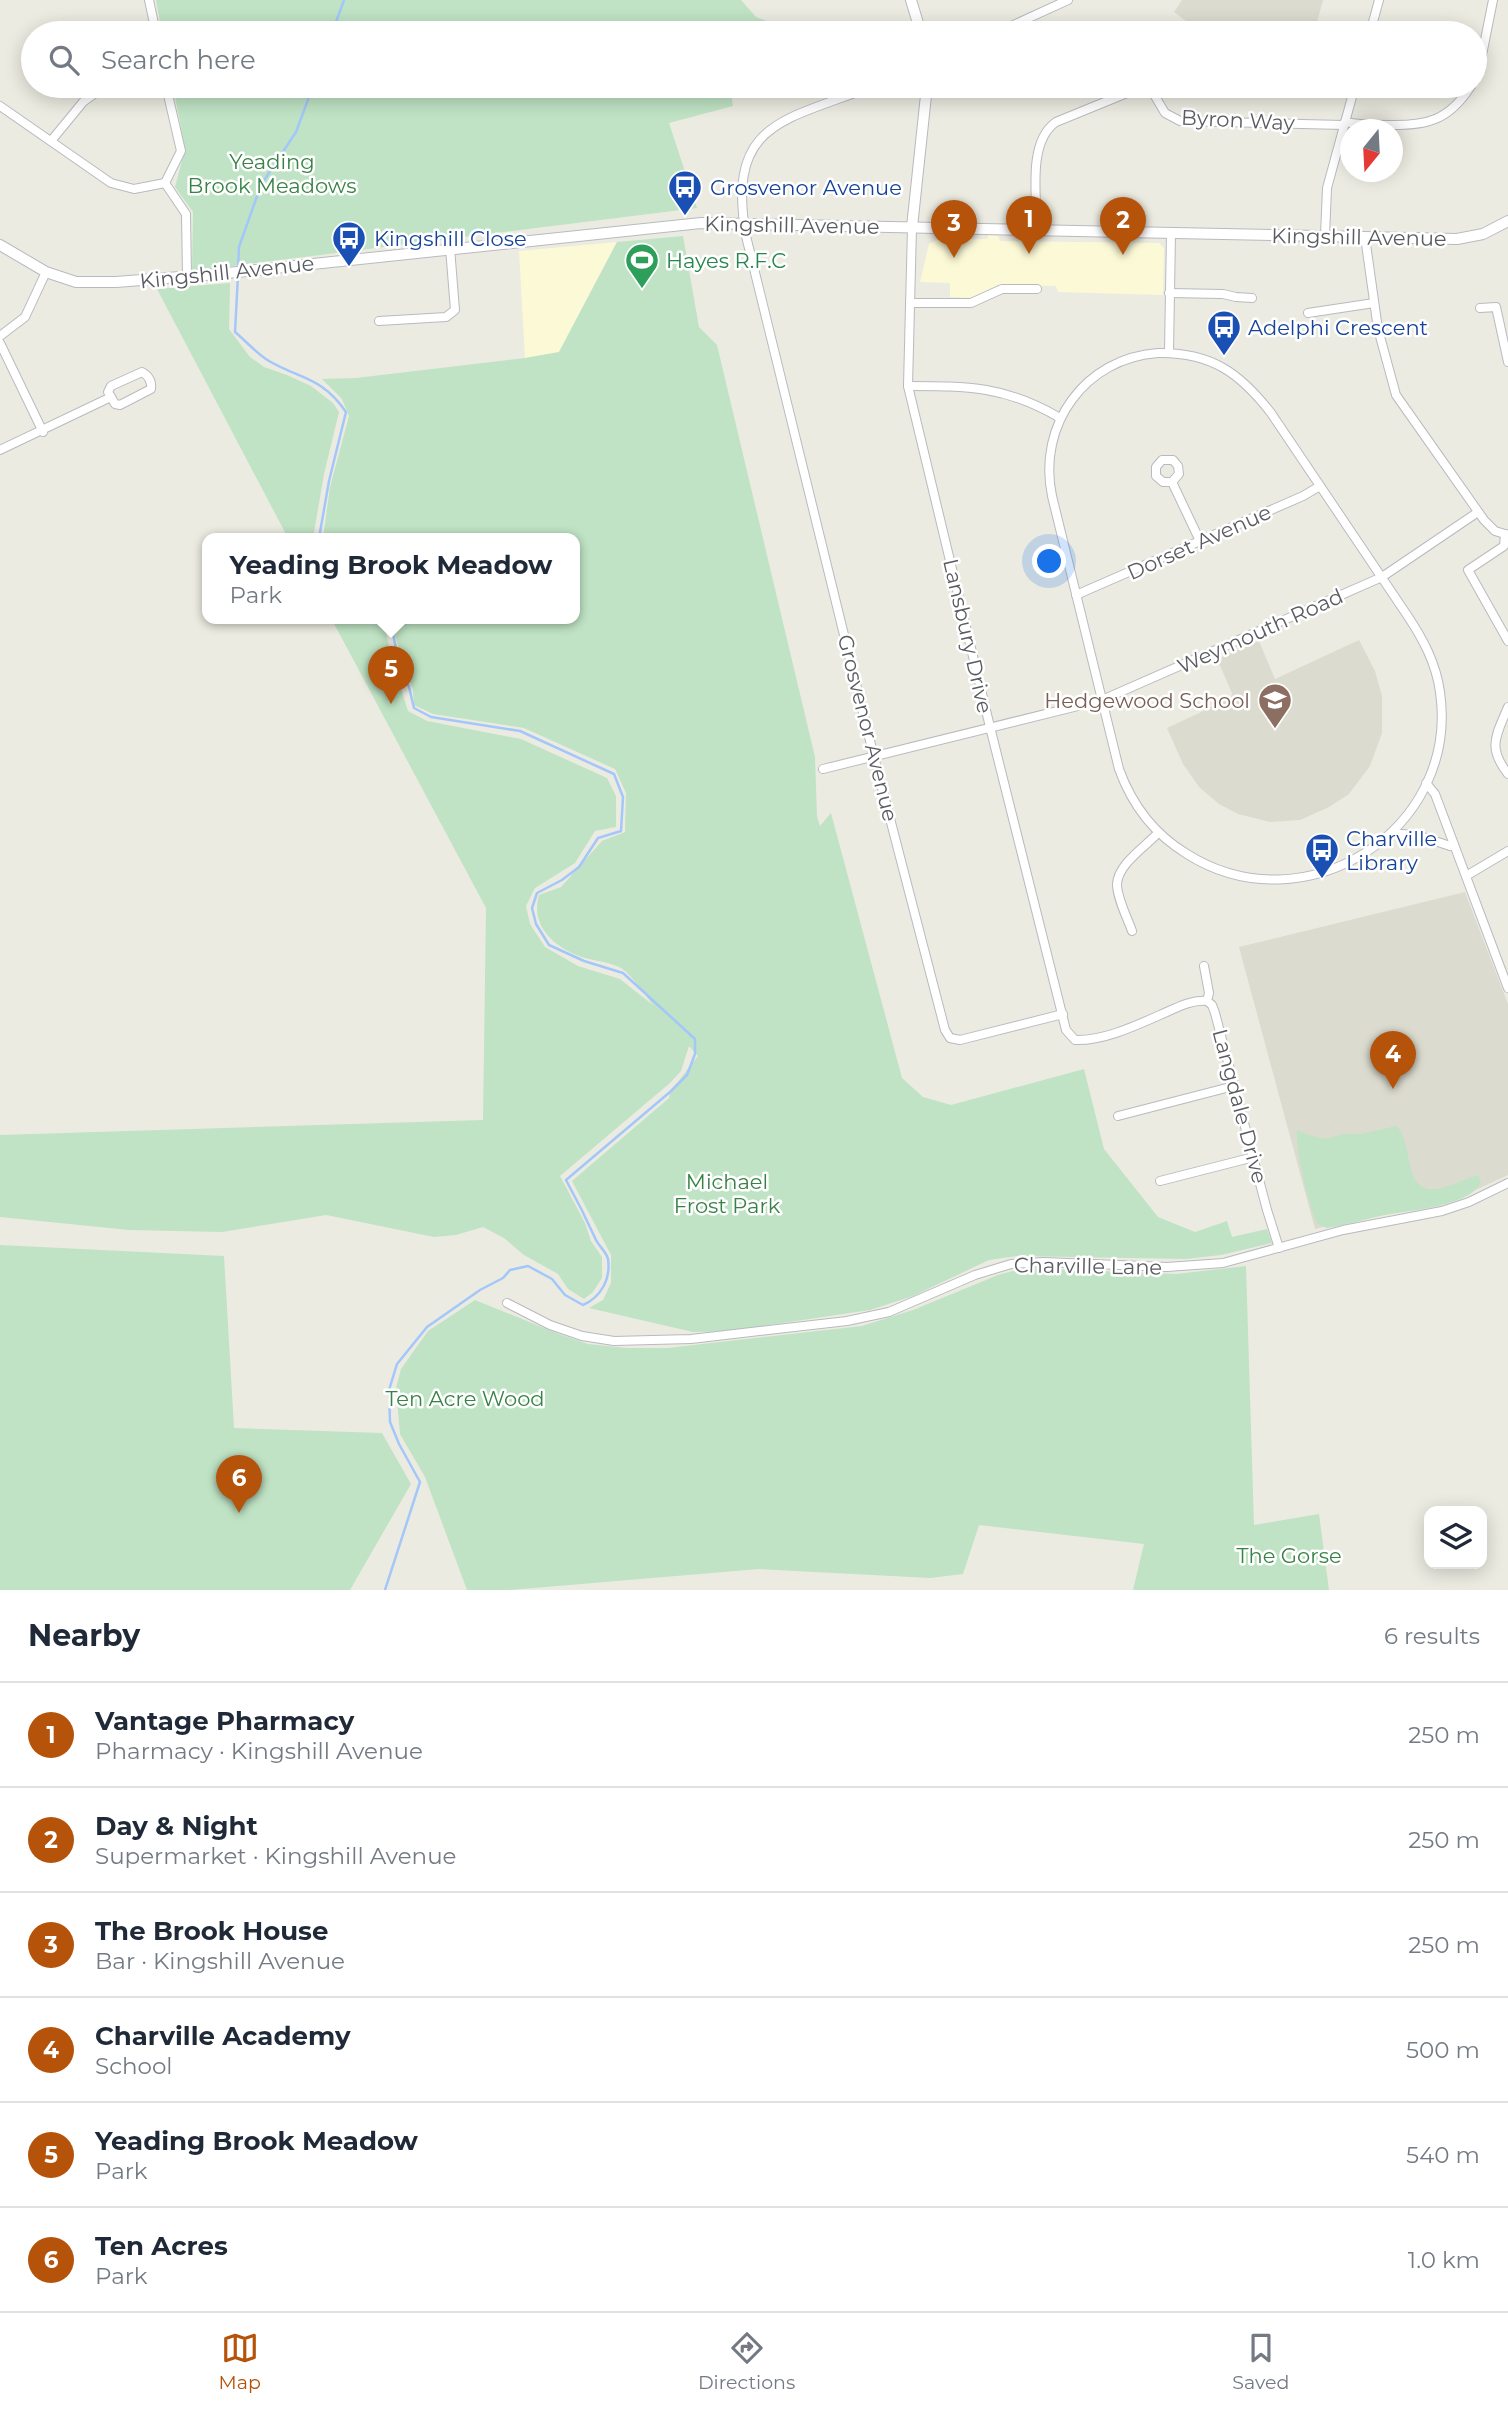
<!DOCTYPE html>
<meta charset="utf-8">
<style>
body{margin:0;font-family:Montserrat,sans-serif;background:#f6f6f7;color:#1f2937}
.controls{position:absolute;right:21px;bottom:21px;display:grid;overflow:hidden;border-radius:14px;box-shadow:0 4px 18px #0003}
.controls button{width:63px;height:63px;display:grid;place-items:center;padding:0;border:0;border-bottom:2px solid #e0e1e3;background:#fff;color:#1f2937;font:35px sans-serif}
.compass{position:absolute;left:1340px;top:119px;width:63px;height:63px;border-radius:50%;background:#fff;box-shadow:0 4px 18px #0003;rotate:198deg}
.you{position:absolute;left:1050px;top:562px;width:24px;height:24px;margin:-18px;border:5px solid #fff;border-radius:50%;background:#1a73e8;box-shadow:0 0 0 10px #1a73e833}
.badge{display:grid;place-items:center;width:46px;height:46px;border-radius:50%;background:#b45309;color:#fff;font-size:23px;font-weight:700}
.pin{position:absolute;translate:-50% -58px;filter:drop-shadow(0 2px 4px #0008)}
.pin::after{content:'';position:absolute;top:37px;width:24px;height:21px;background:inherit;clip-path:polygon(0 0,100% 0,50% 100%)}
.popup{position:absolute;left:202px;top:533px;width:378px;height:91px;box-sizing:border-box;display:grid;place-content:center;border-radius:14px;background:#fff;filter:drop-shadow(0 2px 5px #0005);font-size:23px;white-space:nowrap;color:#747a83}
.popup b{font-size:26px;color:#1f2937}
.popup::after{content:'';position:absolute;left:50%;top:100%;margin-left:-14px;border:14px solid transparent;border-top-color:#fff}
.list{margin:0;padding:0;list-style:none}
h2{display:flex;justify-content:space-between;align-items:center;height:91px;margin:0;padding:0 28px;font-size:30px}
h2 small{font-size:23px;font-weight:400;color:#747a83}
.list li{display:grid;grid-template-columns:46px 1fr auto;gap:21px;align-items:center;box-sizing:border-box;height:105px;padding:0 28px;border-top:2px solid #e0e1e3}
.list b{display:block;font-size:26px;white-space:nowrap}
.list p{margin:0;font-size:23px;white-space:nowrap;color:#747a83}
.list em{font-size:23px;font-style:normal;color:#747a83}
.icon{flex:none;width:38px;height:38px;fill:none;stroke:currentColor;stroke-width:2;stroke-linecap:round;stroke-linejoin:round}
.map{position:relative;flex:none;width:1508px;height:1590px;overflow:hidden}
.search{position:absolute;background:#fff;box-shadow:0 4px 18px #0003;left:21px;right:21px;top:21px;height:77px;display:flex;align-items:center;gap:18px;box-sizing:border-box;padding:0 24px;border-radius:38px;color:#747a83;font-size:26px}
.sheet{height:721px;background:#fff}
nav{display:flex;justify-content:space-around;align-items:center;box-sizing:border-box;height:98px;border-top:2px solid #e0e1e3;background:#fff;font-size:19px;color:#747a83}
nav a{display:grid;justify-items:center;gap:4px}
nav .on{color:#b45309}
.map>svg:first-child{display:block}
.commercial{fill:#fcf9d7}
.education{fill:#dcdbcf}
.green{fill:#bfe3c4}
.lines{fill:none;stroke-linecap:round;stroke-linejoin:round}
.stream{stroke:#a3c7fa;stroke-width:2.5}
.minor-casing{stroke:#b9bac0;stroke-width:10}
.tertiary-casing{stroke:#b9bac0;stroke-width:12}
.minor{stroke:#fff;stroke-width:8}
.tertiary{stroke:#fff;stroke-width:10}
.labels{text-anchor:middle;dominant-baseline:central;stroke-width:5;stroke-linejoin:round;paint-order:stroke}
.street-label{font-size:21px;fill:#5a5c62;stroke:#fff}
.park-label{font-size:21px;fill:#398247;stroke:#fff}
.transit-label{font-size:21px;fill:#164399;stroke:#fff;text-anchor:start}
.leisure-label{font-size:21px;fill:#27864d;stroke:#fff;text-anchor:start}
.education-label{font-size:21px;fill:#785e54;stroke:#fff;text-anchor:end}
</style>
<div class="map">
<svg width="1508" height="1590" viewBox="0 0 1508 1590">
<rect width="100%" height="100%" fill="#ecebe1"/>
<!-- commercial -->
<g class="commercial">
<polygon points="989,235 998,236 1000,241 1159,243 1164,248 1163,295 1058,292 1056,286 998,285 971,298 950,297 950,283 920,282 929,244 937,240 987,239"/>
<polygon points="617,242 559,352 525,358 519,251"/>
</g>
<!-- education -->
<g class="education">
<polygon points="1182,0 1323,0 1314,33 1202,33 1174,12"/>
<polygon points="1359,640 1375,671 1382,696 1382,733 1370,766 1349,794 1329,807 1300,820 1270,822 1238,814 1219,804 1199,787 1183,764 1167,728 1231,698 1232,693 1217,659 1259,641 1275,679"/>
<polygon points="1465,892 1508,1004 1508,1175 1469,1193 1315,1229 1239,947"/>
</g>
<!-- green -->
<g class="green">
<polygon points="156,0 741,0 756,17 800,33 162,33"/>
<polygon points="173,86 730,86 733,106 669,123 697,208 192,271 193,212 175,187 185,149"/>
<path d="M683 236 699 327 717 345 815 757 817 816 820 826 831 813 902 1078 923 1097 951 1105 1084 1069 1104 1149 1158 1217 1195 1232 1227 1221 1232 1237 1267 1229 1272 1243 1221 1255 1186 1259 1017 1256 989 1260 913 1296 870 1310 769 1325 740 1331 693 1332 589 1308 603 1300 611 1283V1255L572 1181 669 1098 670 1092 698 1056 689 1046 681 1071 670 1083 560 1176 585 1223 591 1241 602 1257V1278L593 1292 584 1299 568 1289 558 1274 524 1255 504 1238 483 1227 456 1235 434 1237 326 1215 222 1232 129 1230 0 1217V1135L483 1120 486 908 331 618H383L391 656 408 711 427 721 521 739 607 778 616 796V827L595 831 575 863 535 888 526 906 530 924 545 947 578 966 620 979 653 1005C646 996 630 973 621 968 608 961 592 961 579 956 553 946 530 925 539 895L561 887 602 841 625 832 626 793 615 769 524 728 433 714 414 705 413 690 392 627V618H575V538H323L330 487 349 416 342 399 322 379 356 378 525 358 559 352 617 242Z"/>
<polygon points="230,283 229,329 250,357 264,367 287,375 311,386 333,403 339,412 324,474 313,538 288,538 157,289"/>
<path d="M1396 1126C1415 1142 1401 1193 1436 1189 1451 1187 1464 1179 1478 1175L1481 1183C1467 1207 1411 1210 1385 1215 1366 1219 1346 1225 1327 1228L1317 1224C1309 1204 1295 1151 1297 1130L1312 1136 1327 1139 1343 1134H1361Z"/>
<polygon points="0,1245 224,1256 234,1428 382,1433 411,1484 350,1590 0,1590"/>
<polygon points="1246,1266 1254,1525 1319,1514 1329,1590 1133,1590 1144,1544 979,1525 963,1574 930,1578 759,1569 510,1590 467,1590 425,1477 400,1434 396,1388 401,1369 428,1331 475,1300 559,1334 588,1344 627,1348 667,1348 862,1326 913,1310 998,1275 1024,1268 1176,1274"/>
</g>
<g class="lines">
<!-- stream -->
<g class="stream">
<polyline points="332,33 344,0"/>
<polyline points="238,268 239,247 261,185 296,132 313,86"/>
<path d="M238 275 235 332C246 341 257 354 269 361 302 380 322 377 346 412L329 481 319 538"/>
<path d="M385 1590 420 1482 399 1444 390 1422 389 1390 397 1364 427 1327 480 1290 503 1278 510 1270 528 1266 552 1279 565 1295 583 1305C601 1297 611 1279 608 1259 607 1253 599 1246 596 1240 587 1220 577 1200 566 1180L670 1092 687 1075 695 1054V1039L623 973 584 961 549 945 536 924 532 908 537 893 562 880 579 867 598 838 621 831 623 797 614 774 520 731 431 717 414 708 409 687 397 654 390 618"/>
</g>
<!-- minor casing -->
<g class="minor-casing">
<g id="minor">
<polyline points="149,0 156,33"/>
<polyline points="996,33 1068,0"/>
<polyline points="1370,33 1379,0"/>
<polyline points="1475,80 1482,55 1493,0"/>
<path d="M873 86C785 121 726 121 746 236L874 757 945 1030 950 1038 960 1040 1063 1014"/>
<polyline points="1149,86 1165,113 1180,121 1344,125"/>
<polyline points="0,106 111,183 134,189 165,183"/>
<path d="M1345 122C1359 125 1374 125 1388 125 1428 126 1449 120 1471 86"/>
<polyline points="51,141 83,102 105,86"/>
<polyline points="165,183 181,151 166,86"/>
<polyline points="165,183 186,214 187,276"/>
<path d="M912 227 908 386 990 727 1066 1030 1075 1040C1103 1041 1135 1026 1160 1015 1174 1009 1191 999 1207 1001"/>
<path d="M1037 230C1037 198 1027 142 1056 122L1144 86"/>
<polyline points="1325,236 1327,188 1355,86"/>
<polyline points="1365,237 1378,329 1396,395 1484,520 1495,531 1508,535"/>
<polyline points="1169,293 1223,294 1236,297 1252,298"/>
<polyline points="910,303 971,303 1002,289 1037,289"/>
<polyline points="1480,308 1496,307 1508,362"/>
<polyline points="1308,313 1374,303"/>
<polyline points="379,321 446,317 455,310 450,248"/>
<polyline points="0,336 25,317 46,272"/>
<polyline points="0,343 43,432"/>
<polyline points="1169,352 1171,233"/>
<path d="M1158 353C1211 352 1240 373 1271 413L1407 615C1423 639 1436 663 1440 692 1460 831 1304 928 1187 854 1154 834 1132 805 1119 769L1052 496C1037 425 1085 358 1158 353Z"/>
<path d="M142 372C149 376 152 381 151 389L120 405 115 404 108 392 111 386Z"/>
<path d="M908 386C968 386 1006 386 1060 418"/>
<polyline points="0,450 111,397"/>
<polyline points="1172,482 1179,474 1178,466 1173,460 1162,460 1156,467 1156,476 1163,482 1172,482 1200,541"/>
<polyline points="1505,534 1504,546 1468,570 1508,641"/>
<polyline points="1076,595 1303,496 1320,486"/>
<path d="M1508 707C1496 736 1487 747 1508 774"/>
<polyline points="823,769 1102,700 1382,577 1478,512"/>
<polyline points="1426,783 1435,794 1508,988"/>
<polyline points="1393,833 1420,836 1450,846 1454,845"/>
<polyline points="1466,876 1508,851"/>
<path d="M1132 931C1127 917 1117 898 1117 884 1118 864 1146 846 1158 833"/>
<polyline points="1204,966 1209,993 1207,1001 1212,1005 1215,1013 1267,1210 1279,1248"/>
<polyline points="1118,1116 1234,1086"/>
<polyline points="1160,1181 1254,1157"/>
<polyline points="507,1303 550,1325 582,1336 614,1341 691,1339 847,1321 889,1312 975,1275 1011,1264 1043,1262 1167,1267 1223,1263 1343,1230 1442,1211 1469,1202 1508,1183"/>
</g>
</g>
<!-- tertiary casing -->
<g class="tertiary-casing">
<g id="tertiary">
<polyline points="911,0 921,33"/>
<polyline points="912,227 927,86"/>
<polyline points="0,245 46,272 76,282 116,282 218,274 701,223 1457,239 1483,234 1508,221"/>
</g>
</g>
<!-- minor -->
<use href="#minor" class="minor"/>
<!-- tertiary -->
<use href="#tertiary" class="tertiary"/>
</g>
<!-- icons -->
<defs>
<g id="bus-pin" transform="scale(1.75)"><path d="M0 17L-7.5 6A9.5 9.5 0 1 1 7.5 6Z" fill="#1a4fb4" stroke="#fff"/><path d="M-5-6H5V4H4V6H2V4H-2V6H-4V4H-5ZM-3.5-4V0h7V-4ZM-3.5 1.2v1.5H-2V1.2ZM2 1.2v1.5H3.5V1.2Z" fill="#fff"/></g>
<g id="stadium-pin" transform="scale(1.75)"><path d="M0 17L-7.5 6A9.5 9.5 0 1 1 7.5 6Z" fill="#2e9e5b" stroke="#fff"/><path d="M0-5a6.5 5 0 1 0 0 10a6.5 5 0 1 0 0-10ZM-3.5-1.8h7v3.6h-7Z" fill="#fff"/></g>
<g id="school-pin" transform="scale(1.75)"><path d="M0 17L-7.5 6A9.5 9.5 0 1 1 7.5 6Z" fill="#8d6e63" stroke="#fff"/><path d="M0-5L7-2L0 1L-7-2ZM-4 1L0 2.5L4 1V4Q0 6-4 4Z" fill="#fff"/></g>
</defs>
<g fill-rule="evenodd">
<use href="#bus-pin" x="685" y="187"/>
<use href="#bus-pin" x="349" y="238"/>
<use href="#stadium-pin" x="642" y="260"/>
<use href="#bus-pin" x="1224" y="327"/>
<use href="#school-pin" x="1275" y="700"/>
<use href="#bus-pin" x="1322" y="850"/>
</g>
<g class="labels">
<!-- street labels -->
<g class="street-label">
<text transform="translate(1238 120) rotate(3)">Byron Way</text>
<text transform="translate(792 225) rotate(1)">Kingshill Avenue</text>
<text transform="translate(1359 237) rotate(1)">Kingshill Avenue</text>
<text transform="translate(227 272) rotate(-6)">Kingshill Avenue</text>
<text transform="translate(1199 542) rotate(-24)">Dorset Avenue</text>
<text transform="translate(1260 631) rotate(-24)">Weymouth Road</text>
<text transform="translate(968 636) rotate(77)">Lansbury Drive</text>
<text transform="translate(868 728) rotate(76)">Grosvenor Avenue</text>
<text transform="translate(1240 1106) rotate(75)">Langdale Drive</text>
<text transform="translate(1088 1266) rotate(1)">Charville Lane</text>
</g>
<!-- park labels -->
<g class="park-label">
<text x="272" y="161">Yeading<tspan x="272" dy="24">Brook Meadows</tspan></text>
<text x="727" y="1181">Michael<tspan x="727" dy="24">Frost Park</tspan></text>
<text x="465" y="1398">Ten Acre Wood</text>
<text x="1289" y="1555">The Gorse</text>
</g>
<!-- transit labels -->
<g class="transit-label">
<text x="710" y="187">Grosvenor Avenue</text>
<text x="374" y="238">Kingshill Close</text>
<text x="1248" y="327">Adelphi Crescent</text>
<text x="1346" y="838">Charville<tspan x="1346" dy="24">Library</tspan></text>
</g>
<!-- leisure labels -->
<g class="leisure-label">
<text x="666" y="260">Hayes R.F.C</text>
</g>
<!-- education labels -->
<g class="education-label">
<text x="1250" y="700">Hedgewood School</text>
</g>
</g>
</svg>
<div class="controls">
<button><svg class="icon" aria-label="layers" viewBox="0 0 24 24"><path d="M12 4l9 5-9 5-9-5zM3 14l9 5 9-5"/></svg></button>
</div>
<svg class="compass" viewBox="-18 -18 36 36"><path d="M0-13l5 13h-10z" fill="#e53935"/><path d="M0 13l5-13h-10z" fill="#747a83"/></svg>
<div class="you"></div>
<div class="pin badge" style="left:1029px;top:254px">1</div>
<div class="pin badge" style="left:1123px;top:255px">2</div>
<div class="pin badge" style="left:954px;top:258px">3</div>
<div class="pin badge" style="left:1393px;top:1089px">4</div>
<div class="pin badge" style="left:391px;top:704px">5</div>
<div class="popup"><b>Yeading Brook Meadow</b>Park</div>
<div class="pin badge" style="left:239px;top:1513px">6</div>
<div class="search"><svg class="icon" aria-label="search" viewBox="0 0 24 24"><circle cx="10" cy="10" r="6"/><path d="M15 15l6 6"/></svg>Search here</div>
</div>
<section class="sheet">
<h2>Nearby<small>6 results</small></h2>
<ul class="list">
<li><span class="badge">1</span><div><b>Vantage Pharmacy</b><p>Pharmacy · Kingshill Avenue</p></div><em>250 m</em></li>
<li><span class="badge">2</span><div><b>Day &amp; Night</b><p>Supermarket · Kingshill Avenue</p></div><em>250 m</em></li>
<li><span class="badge">3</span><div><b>The Brook House</b><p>Bar · Kingshill Avenue</p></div><em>250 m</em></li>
<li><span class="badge">4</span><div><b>Charville Academy</b><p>School</p></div><em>500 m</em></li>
<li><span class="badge">5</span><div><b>Yeading Brook Meadow</b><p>Park</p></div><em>540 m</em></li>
<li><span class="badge">6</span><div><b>Ten Acres</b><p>Park</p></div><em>1.0 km</em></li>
</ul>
</section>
<nav>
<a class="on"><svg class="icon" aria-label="map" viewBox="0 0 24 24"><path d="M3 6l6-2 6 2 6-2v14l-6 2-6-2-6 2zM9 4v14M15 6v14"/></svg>Map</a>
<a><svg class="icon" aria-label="directions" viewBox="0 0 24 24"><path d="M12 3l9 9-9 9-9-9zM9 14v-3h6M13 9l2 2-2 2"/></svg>Directions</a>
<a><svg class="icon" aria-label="saved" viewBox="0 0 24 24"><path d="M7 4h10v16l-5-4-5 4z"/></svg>Saved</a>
</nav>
